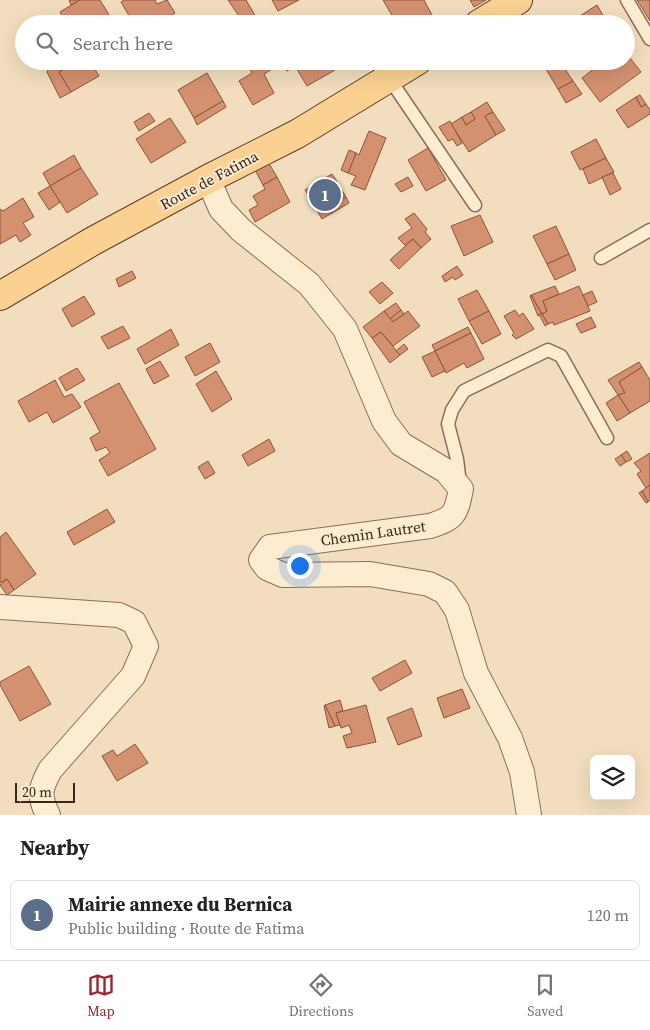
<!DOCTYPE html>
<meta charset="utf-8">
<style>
body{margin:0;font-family:"Source Serif 4",serif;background:#f2f2f2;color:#222}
.controls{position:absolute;right:15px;bottom:15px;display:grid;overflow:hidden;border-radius:8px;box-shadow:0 5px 20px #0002}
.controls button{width:45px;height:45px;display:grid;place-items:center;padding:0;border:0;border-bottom:1px solid #e0e0e0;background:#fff;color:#222;font:25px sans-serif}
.scale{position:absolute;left:15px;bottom:12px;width:60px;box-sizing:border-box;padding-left:5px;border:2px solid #3a271b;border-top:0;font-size:14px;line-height:18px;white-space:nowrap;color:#3a271b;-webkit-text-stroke:4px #f9e9ce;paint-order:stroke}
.you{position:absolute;left:299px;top:565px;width:18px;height:18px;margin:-12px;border:4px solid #fff;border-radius:50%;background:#1a73e8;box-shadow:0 0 0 8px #1a73e833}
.badge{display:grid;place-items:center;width:32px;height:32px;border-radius:50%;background:#a11f2a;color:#fff;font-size:16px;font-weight:700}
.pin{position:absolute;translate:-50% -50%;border:2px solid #fff;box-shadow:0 1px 5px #0006}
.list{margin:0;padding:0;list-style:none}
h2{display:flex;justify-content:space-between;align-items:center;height:65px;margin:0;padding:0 20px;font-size:21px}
h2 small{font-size:16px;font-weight:400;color:#767676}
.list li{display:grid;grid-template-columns:32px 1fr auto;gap:15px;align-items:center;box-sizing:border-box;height:70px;margin:0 10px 10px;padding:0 10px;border:1px solid #e0e0e0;border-radius:8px}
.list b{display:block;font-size:19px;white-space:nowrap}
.list p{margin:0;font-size:16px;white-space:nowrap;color:#767676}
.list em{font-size:16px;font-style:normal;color:#767676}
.icon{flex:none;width:28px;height:28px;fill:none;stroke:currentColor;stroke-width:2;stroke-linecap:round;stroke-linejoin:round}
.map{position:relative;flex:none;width:650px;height:815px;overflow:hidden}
.search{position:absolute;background:#fff;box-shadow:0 5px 20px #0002;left:15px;right:15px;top:15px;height:55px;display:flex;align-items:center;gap:12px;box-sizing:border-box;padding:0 18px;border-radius:28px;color:#767676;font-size:19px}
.sheet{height:145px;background:#fff}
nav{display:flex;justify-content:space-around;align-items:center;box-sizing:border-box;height:70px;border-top:1px solid #e0e0e0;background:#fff;font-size:14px;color:#767676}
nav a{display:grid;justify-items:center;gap:2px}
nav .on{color:#a11f2a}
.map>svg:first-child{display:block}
.building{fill:#d49170;stroke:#8e5338}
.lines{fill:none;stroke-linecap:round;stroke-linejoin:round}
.service-casing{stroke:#8c6e55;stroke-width:15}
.minor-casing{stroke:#8c6e55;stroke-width:26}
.primary-casing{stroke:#593c2a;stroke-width:30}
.service{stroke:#fcecd2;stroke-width:12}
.minor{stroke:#fcecd2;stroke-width:24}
.primary{stroke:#fad191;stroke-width:28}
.labels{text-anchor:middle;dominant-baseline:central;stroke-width:4;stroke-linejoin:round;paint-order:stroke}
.street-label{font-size:15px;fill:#3a271b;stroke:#f9e9ce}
</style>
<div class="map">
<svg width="650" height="815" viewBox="0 0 650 815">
<rect width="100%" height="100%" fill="#f2debe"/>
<!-- building -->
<g class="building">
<polygon points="69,0 80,0 71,5"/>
<polygon points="80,0 100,0 112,20 105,24 67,24 60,12"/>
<polygon points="124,0 155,0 157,4 167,0 175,13 158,24 134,24 121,2"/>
<polygon points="228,0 246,0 260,24 228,24 239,16"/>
<polygon points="272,0 299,0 278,11"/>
<polygon points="383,0 424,0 434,19 426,24 409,24 407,21 403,24 397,24"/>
<polygon points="470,0 486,0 474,7"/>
<polygon points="637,0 650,0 650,21"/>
<polygon points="597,5 608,24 573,24 572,21"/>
<polygon points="367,17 371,24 357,24 357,23"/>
<polygon points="387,18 390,24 376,24"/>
<polygon points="626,53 641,72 600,102 582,78 599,65 596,61 626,61"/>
<polygon points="52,61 78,61 59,72 71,92 60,98 47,72"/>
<polygon points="78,61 90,61 99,76 71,92 59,72"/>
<polygon points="246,61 271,61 274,68 264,74 274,93 253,105 239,81 252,73"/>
<polygon points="281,61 330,61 335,70 307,86 295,66 287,71"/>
<polygon points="354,61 368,61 358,67"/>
<polygon points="541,61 558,61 561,68 563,66 573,81 558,89"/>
<polygon points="558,61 572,61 561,68"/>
<polygon points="207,73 223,101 194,118 178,90"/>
<polygon points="573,81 582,94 566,103 558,89"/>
<polygon points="640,95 646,104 641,107 636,97"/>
<polygon points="636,97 641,107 646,104 650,110 650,114 628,128 616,110"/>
<polygon points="223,101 226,107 197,125 194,118"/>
<polygon points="487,102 493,112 485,116 496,135 469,152 451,124 462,117 466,125 475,119 471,112"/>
<polygon points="471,112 475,119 466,125 462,117"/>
<polygon points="493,112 505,130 496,135 485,116"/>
<polygon points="149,113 155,121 139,131 134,122"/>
<polygon points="170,118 186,142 151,163 136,139"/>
<polygon points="450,121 462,143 457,146 453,139 448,141 439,127"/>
<polygon points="369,131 386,138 365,190 351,185 356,176 348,173 356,153 359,155"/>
<polygon points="596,139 606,158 580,170 571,152"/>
<polygon points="428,148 446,180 426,191 408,160"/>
<polygon points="349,150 356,153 348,173 341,170"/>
<polygon points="74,155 81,168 50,186 43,173"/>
<polygon points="606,158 614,172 589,184 583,169"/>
<polygon points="268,162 277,177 263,185 255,170"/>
<polygon points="81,168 98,194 67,213 50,186"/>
<polygon points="613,173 621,189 610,195 602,177"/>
<polygon points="332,174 336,180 309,196 305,190"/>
<polygon points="277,177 290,202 255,222 249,210 258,205 253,196 265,189 263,185"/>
<polygon points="408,177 413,186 401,192 395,184"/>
<polygon points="336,180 346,197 328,207 332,213 322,219 309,196"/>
<polygon points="50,186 60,202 49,210 38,193"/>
<polygon points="346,197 349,203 332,213 328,207"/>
<polygon points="23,198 34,217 23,223 31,235 20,242 16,235 0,244 0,209 3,211"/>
<polygon points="414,213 427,229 425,232 431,239 421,248 413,239 405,245 398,238 412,228 405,219"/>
<polygon points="480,215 493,242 464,256 451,226"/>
<polygon points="556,226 569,254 547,264 533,236"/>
<polygon points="413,239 421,248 399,269 390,260"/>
<polygon points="569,254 576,270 555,280 547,264"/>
<polygon points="457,266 463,275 455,280 453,277 445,282 442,276"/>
<polygon points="132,271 136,278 119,287 116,279"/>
<polygon points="382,282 393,293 380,304 369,292"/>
<polygon points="555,286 559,294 543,301 547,311 542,314 531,295"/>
<polygon points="579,286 590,311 554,325 553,322 548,324 542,314 547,311 543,301"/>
<polygon points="477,290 489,311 469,321 458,299"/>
<polygon points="592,291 597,302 588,306 583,295"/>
<polygon points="531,295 542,314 538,316 530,296"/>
<polygon points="84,296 95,314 72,327 62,309"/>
<polygon points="396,303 401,310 390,319 384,311"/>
<polygon points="401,310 404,314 393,322 390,319"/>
<polygon points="515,310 519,316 523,313 534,329 516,339 512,335 514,333 504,316"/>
<polygon points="384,311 393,322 408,311 420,326 393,346 381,332 372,338 363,327"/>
<polygon points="489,311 501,334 482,344 469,321"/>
<polygon points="539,314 542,314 548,324 545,326"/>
<polygon points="591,317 596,327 581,333 576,324"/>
<polygon points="123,326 130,338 108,349 101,337"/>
<polygon points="468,327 471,333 435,351 432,345"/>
<polygon points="171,329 179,345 145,364 137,349"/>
<polygon points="381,332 400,355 390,363 372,338"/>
<polygon points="471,333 484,359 467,368 464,363 446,373 435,351"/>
<polygon points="210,343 220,362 195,376 185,357"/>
<polygon points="404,344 408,349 400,355 396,351"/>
<polygon points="435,351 445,371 432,377 422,357"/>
<polygon points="160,361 169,376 154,384 146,369"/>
<polygon points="639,362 642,367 619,382 625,393 618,395 608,380"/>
<polygon points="642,367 650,380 650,401 630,413 618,395 625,393 619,382"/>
<polygon points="77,368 85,380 66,391 59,378"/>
<polygon points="216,371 232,399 212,412 196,384"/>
<polygon points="55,380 64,397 72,394 81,407 53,423 47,412 29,422 18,401"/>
<polygon points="119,383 156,449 108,476 99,460 110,453 106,447 96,451 90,438 100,432 84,402"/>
<polygon points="618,395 630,413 617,421 606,403"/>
<polygon points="269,439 275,451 248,466 242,455"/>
<polygon points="627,451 632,459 626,462 621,455"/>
<polygon points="650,453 650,485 646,488 637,474 641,471 634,463"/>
<polygon points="621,455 626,462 620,466 615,459"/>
<polygon points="208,461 215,473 205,479 198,467"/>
<polygon points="650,485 650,500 648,502 642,491"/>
<polygon points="642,491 648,502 646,503 639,493"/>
<polygon points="107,509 115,522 74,545 67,532"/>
<polygon points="6,532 36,574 14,590 7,579 0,583 0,537"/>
<polygon points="7,579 14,590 7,595 0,585"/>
<polygon points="405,660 412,673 380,691 372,678"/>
<polygon points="29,666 51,704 20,721 0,685 0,682"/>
<polygon points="462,689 470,708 444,718 437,698"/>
<polygon points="340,700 343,711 336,713 340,725 335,726 325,705"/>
<polygon points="325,705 335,726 329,728 324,706"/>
<polygon points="366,705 376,742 347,748 343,736 352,733 349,725 341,728 336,713"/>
<polygon points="412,708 422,736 398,745 387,718"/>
<polygon points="135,744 148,763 117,781 102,756 113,750 117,756"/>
</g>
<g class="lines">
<!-- service casing -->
<g class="service-casing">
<g id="service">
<polyline points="627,0 650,39"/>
<polyline points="389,78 475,205"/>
<polyline points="601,258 650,230"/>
<polyline points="460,484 457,459 448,424 452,410 464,391 548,350 561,356 607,438"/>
</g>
</g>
<!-- minor casing -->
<g class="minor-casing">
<g id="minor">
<path d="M208 179 221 209 241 230 309 284 345 329 384 421 401 444 446 471 461 489C456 514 455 518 430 526L270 547 261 560 267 568 283 575 370 574 429 584 445 592 457 610 476 673 510 738 522 772 529 815"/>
<path d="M0 607 119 615 134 622 146 646 133 676 50 770C40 789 38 795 48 815"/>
</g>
</g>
<!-- primary casing -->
<g class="primary-casing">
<g id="primary">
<polyline points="479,24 518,0"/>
<polyline points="0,296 93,241 208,179 297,134 417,61"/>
</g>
</g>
<!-- service -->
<use href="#service" class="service"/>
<!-- minor -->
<use href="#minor" class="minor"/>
<!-- primary -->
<use href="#primary" class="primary"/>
</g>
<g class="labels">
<!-- street labels -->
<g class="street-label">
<text transform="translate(209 180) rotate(-28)">Route de Fatima</text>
<text transform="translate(373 533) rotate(-8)">Chemin Lautret</text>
</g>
</g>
</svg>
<div class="controls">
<button><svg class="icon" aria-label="layers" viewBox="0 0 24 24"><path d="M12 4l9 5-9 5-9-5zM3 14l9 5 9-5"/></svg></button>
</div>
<div class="scale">20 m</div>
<div class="you"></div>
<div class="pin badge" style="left:325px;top:195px;background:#5c6f8a">1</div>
<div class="search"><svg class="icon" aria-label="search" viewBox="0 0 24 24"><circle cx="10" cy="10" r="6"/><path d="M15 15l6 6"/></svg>Search here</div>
</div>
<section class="sheet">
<h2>Nearby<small></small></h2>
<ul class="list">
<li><span class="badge" style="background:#5c6f8a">1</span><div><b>Mairie annexe du Bernica</b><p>Public building · Route de Fatima</p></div><em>120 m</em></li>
</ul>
</section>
<nav>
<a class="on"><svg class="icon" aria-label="map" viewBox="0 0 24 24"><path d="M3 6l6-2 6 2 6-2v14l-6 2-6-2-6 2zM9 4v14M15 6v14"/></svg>Map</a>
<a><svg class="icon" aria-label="directions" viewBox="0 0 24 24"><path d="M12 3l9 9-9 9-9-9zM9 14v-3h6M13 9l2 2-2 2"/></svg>Directions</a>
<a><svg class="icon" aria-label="saved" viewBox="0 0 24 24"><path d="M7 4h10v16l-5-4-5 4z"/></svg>Saved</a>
</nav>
